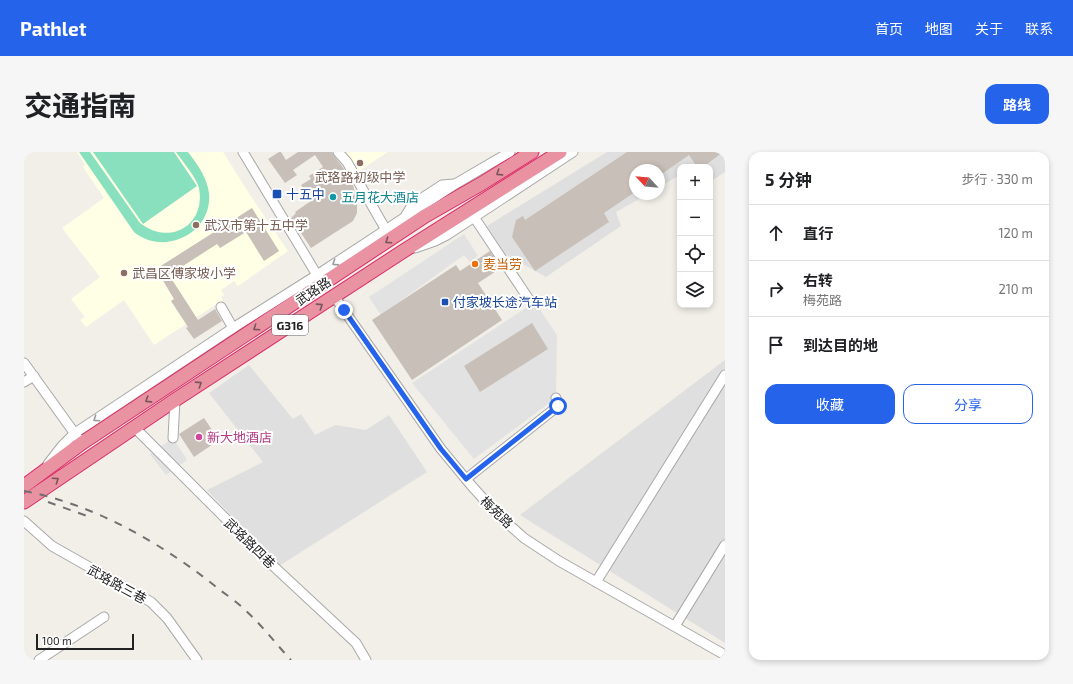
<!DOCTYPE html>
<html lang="zh">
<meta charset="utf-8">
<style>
body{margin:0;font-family:"Exo 2","Noto Sans SC",sans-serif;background:#f6f6f6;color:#202124}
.controls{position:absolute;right:12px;top:12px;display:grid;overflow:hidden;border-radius:8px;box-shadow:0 2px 6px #0003}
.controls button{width:36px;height:36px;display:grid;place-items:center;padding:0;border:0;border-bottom:1px solid #e0e0e0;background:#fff;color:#202124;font:20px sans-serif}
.compass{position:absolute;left:605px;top:12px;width:36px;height:36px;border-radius:50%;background:#fff;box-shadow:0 2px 6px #0003;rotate:296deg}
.scale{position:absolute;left:12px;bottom:10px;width:98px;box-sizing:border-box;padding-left:4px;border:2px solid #222;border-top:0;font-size:11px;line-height:14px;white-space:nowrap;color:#222;-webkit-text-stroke:3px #fff;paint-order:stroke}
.stop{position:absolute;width:12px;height:12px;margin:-9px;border:3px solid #2563eb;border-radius:50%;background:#fff}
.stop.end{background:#2563eb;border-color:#fff;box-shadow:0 1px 4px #0008}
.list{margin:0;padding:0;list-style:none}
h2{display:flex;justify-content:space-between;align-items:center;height:52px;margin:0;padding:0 16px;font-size:17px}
h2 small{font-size:13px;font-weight:400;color:#757577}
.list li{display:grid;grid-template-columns:26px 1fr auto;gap:12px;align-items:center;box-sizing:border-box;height:56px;padding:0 16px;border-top:1px solid #e0e0e0}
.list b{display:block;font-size:15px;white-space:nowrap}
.list p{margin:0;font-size:13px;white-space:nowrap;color:#757577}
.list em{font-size:13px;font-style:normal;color:#757577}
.actions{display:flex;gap:8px;padding:12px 16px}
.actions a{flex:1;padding:9px 0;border:1px solid #2563eb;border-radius:12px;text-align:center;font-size:14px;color:#2563eb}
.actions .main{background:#2563eb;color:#fff}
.icon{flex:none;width:22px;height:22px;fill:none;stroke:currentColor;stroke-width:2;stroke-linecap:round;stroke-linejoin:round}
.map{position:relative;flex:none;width:701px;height:508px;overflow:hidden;border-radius:12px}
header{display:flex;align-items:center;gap:24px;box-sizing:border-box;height:56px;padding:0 20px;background:#2563eb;color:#fff}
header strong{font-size:19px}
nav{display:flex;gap:22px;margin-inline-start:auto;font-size:14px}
.intro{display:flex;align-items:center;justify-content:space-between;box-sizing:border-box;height:96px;padding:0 24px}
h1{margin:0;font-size:28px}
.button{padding:10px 18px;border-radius:12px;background:#2563eb;color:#fff;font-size:14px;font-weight:700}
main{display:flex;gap:24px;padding:0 24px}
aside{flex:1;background:#fff;border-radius:12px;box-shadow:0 2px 6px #0003}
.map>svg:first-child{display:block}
.residential{fill:#e0dfdf}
.education{fill:#ffffe5}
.pitch{fill:#88e0be}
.parking{fill:#e2e2e2}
.building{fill:#c7bfb8}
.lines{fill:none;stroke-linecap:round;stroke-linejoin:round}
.minor-casing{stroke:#a9a9a9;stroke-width:11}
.highway-casing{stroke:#dc2a67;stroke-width:15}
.minor{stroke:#fff;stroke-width:9}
.highway{stroke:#e892a2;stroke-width:13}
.rail{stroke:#707070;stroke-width:2;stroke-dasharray:8 8;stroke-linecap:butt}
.oneway{stroke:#7b545c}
.oneway2{stroke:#9c9c9c}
.route{stroke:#2563eb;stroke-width:5}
.education-dot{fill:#8d6e63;stroke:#fff;stroke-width:1.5}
.transit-dot{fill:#1a4fb4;stroke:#fff;stroke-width:1.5}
.culture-dot{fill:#0f9aa8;stroke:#fff;stroke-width:1.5}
.food-dot{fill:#e8710a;stroke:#fff;stroke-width:1.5}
.hotel-dot{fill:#d1479c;stroke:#fff;stroke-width:1.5}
.labels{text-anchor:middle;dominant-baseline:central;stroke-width:4;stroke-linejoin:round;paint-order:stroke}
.shield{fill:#fff;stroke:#646464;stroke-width:1}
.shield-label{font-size:12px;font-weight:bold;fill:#222}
.education-label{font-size:13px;fill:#785e54;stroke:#fff;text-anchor:start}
.transit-label{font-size:13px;fill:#164399;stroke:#fff;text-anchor:start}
.culture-label{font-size:13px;fill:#0d838f;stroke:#fff;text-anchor:start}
.food-label{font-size:13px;fill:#c56008;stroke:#fff;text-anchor:start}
.street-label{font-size:13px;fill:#222;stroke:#fff}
.hotel-label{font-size:13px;fill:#b23c85;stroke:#fff;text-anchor:start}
</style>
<header>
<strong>Pathlet</strong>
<nav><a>首页</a><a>地图</a><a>关于</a><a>联系</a></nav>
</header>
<div class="intro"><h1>交通指南</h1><a class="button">路线</a></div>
<main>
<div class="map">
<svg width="701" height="508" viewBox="0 0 701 508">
<rect width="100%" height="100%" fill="#f2efe9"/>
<!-- residential -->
<g class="residential">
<polygon points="583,0 701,0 701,20 686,30 686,15 656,15 656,23 635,35 635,18 611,18 611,42 624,42 592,60 597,74 522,125 481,102 463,74"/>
<polygon points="701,208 701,491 496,363"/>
<polygon points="225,213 269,267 277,262 291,283 311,273 342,278 365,263 403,320 255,414 183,338 239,310 185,241"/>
</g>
<!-- education -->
<g class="education">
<polygon points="53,0 199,0 226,43 264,99 214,134 210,129 197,138 200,143 197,145 199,148 130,193 100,148 62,175 56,168 61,165 47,147 76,125 38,76 80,46 59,15 61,13"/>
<polygon points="316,0 364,0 332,21"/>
</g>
<!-- pitch -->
<g class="pitch">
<path d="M55 0H66L116 71C145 94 182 74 175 36 172 25 159 10 152 0H164C173 12 183 25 185 41 189 81 140 105 110 80Z"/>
<polygon points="69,0 150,0 173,34 119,72"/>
</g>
<!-- parking -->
<g class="parking">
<polygon points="440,82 454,104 446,110 440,103 357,163 345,145"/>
<polygon points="511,150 533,183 532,246 450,307 388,231"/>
<polygon points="149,286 163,308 142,323 126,302"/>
</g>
<!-- building -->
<g class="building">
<polygon points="255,0 257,0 262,8 274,0 308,0 310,4 318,14 329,33 331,41 335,49 333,50 333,61 329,69 287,96 267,66 272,61 271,60 287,49 277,33 287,27 285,24 299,15 291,3 269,18 273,23 261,31 244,7"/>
<polygon points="603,0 699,0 679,15 673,15 665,3 635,24 635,18 611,18 611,40 580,61 585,70 511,119 488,85 492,68 499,64 501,68"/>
<polygon points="228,56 255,99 240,109 222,80 196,96 193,92 145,123 174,168 191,157 198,169 170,187 162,176 164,175 147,149 150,147 132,117"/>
<polygon points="466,99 477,116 454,131 478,168 388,228 348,168 432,113 436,119"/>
<polygon points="508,171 524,197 456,240 440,214"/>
<polygon points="180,266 195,288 170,305 155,282"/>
</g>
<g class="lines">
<!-- minor casing -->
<g class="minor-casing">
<g id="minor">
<polyline points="219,0 293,123"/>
<polyline points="314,0 323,10 362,78"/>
<polyline points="382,63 389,52 418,33 430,32"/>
<polyline points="450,65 504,146"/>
<polyline points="391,96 411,89 423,83 549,0"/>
<polyline points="310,144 417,297 446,332 472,361 500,386 535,409 701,503"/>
<polyline points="197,155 209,176"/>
<polyline points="0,211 54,286"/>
<polyline points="0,230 10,224"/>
<polyline points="110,275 245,410 332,491 342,508"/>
<polyline points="149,286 151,248"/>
<polyline points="24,312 38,294 51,281 209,176 293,123 433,31 486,0"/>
<polyline points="442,327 534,254 532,246"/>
<polyline points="0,369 28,394 127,450 143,466 173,508"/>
<polyline points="572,430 701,223"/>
<polyline points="651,474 701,393"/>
<polyline points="15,508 80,465"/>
</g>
</g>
<!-- highway casing -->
<g class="highway-casing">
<g id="highway">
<polyline points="0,334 58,291 401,64 457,32 508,0"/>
<polyline points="0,350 151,248 378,100 536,0"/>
</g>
</g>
<!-- minor -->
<use href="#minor" class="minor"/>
<!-- highway -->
<use href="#highway" class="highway"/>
<!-- rail -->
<g class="rail">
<path d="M0 339C70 352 141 393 196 438 204 444 213 450 220 457 237 472 251 491 267 508"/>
<polyline points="24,350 63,364"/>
</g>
</g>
<!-- one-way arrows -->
<defs><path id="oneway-chevron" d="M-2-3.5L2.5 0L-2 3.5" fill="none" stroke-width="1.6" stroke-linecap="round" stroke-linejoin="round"/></defs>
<g class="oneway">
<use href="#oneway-chevron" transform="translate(475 21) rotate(147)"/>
<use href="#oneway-chevron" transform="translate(364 89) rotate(146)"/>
<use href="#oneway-chevron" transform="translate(296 154) rotate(-33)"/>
<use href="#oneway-chevron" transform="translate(232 176) rotate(146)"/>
<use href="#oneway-chevron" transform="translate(175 232) rotate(-33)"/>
<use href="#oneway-chevron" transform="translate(124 248) rotate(147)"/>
<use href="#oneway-chevron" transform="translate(32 328) rotate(-34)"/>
</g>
<g class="oneway2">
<use href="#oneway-chevron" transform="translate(311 111) rotate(147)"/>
<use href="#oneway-chevron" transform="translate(72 267) rotate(146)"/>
</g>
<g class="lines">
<!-- route -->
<polyline class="route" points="320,158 417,297 442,327 534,254"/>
</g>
<!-- markers -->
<g class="education-dot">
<circle cx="336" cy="11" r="4"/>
<circle cx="172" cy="73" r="4"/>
<circle cx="100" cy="121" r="4"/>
</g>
<g class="transit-dot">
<rect x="248" y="37" width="10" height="10" rx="2"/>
<rect x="417" y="146" width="8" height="8" rx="2"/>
</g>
<circle class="culture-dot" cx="309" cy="45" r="4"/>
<circle class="food-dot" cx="451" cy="112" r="4"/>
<circle class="hotel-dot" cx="175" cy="285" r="4"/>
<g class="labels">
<!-- shield labels -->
<rect class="shield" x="248" y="163" width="36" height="20" rx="3"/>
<g class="shield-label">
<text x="266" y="173">G316</text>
</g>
<!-- education labels -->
<g class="education-label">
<text x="336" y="25" text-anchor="middle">武珞路初级中学</text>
<text x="180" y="73">武汉市第十五中学</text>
<text x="108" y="121">武昌区傅家坡小学</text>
</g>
<!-- transit labels -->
<g class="transit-label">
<text x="262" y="42">十五中</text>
<text x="429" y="150">付家坡长途汽车站</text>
</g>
<!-- culture labels -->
<g class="culture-label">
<text x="317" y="45">五月花大酒店</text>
</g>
<!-- food labels -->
<g class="food-label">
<text x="459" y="112">麦当劳</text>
</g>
<!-- street labels -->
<g class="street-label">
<text transform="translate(289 139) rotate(-34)">武珞路</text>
<text transform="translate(473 360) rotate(44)">梅苑路</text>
<text transform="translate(226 391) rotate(44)">武珞路四巷</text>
<text transform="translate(93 432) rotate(29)">武珞路三巷</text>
</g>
<!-- hotel labels -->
<g class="hotel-label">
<text x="183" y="285">新大地酒店</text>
</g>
</g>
</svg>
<div class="controls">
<button>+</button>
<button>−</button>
<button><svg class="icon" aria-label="locate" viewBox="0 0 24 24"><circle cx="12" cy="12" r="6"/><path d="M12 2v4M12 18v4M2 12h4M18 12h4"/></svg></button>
<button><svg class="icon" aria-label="layers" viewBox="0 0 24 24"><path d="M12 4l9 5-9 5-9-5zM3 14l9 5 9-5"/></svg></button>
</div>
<svg class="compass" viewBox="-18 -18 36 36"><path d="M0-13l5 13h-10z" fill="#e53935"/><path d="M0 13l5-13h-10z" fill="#757577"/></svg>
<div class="scale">100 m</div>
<div class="stop" style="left:534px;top:254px"></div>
<div class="stop end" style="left:320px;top:158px"></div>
</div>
<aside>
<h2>5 分钟<small>步行 · 330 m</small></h2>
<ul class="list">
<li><svg class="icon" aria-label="ahead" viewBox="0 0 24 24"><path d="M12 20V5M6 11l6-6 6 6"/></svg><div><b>直行</b></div><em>120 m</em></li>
<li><svg class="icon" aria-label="right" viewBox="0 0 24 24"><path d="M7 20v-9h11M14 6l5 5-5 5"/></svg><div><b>右转</b><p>梅苑路</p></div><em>210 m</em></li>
<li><svg class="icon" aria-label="arrive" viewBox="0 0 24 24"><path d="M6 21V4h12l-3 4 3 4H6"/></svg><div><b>到达目的地</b></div></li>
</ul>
<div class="actions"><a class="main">收藏</a><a>分享</a></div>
</aside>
</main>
